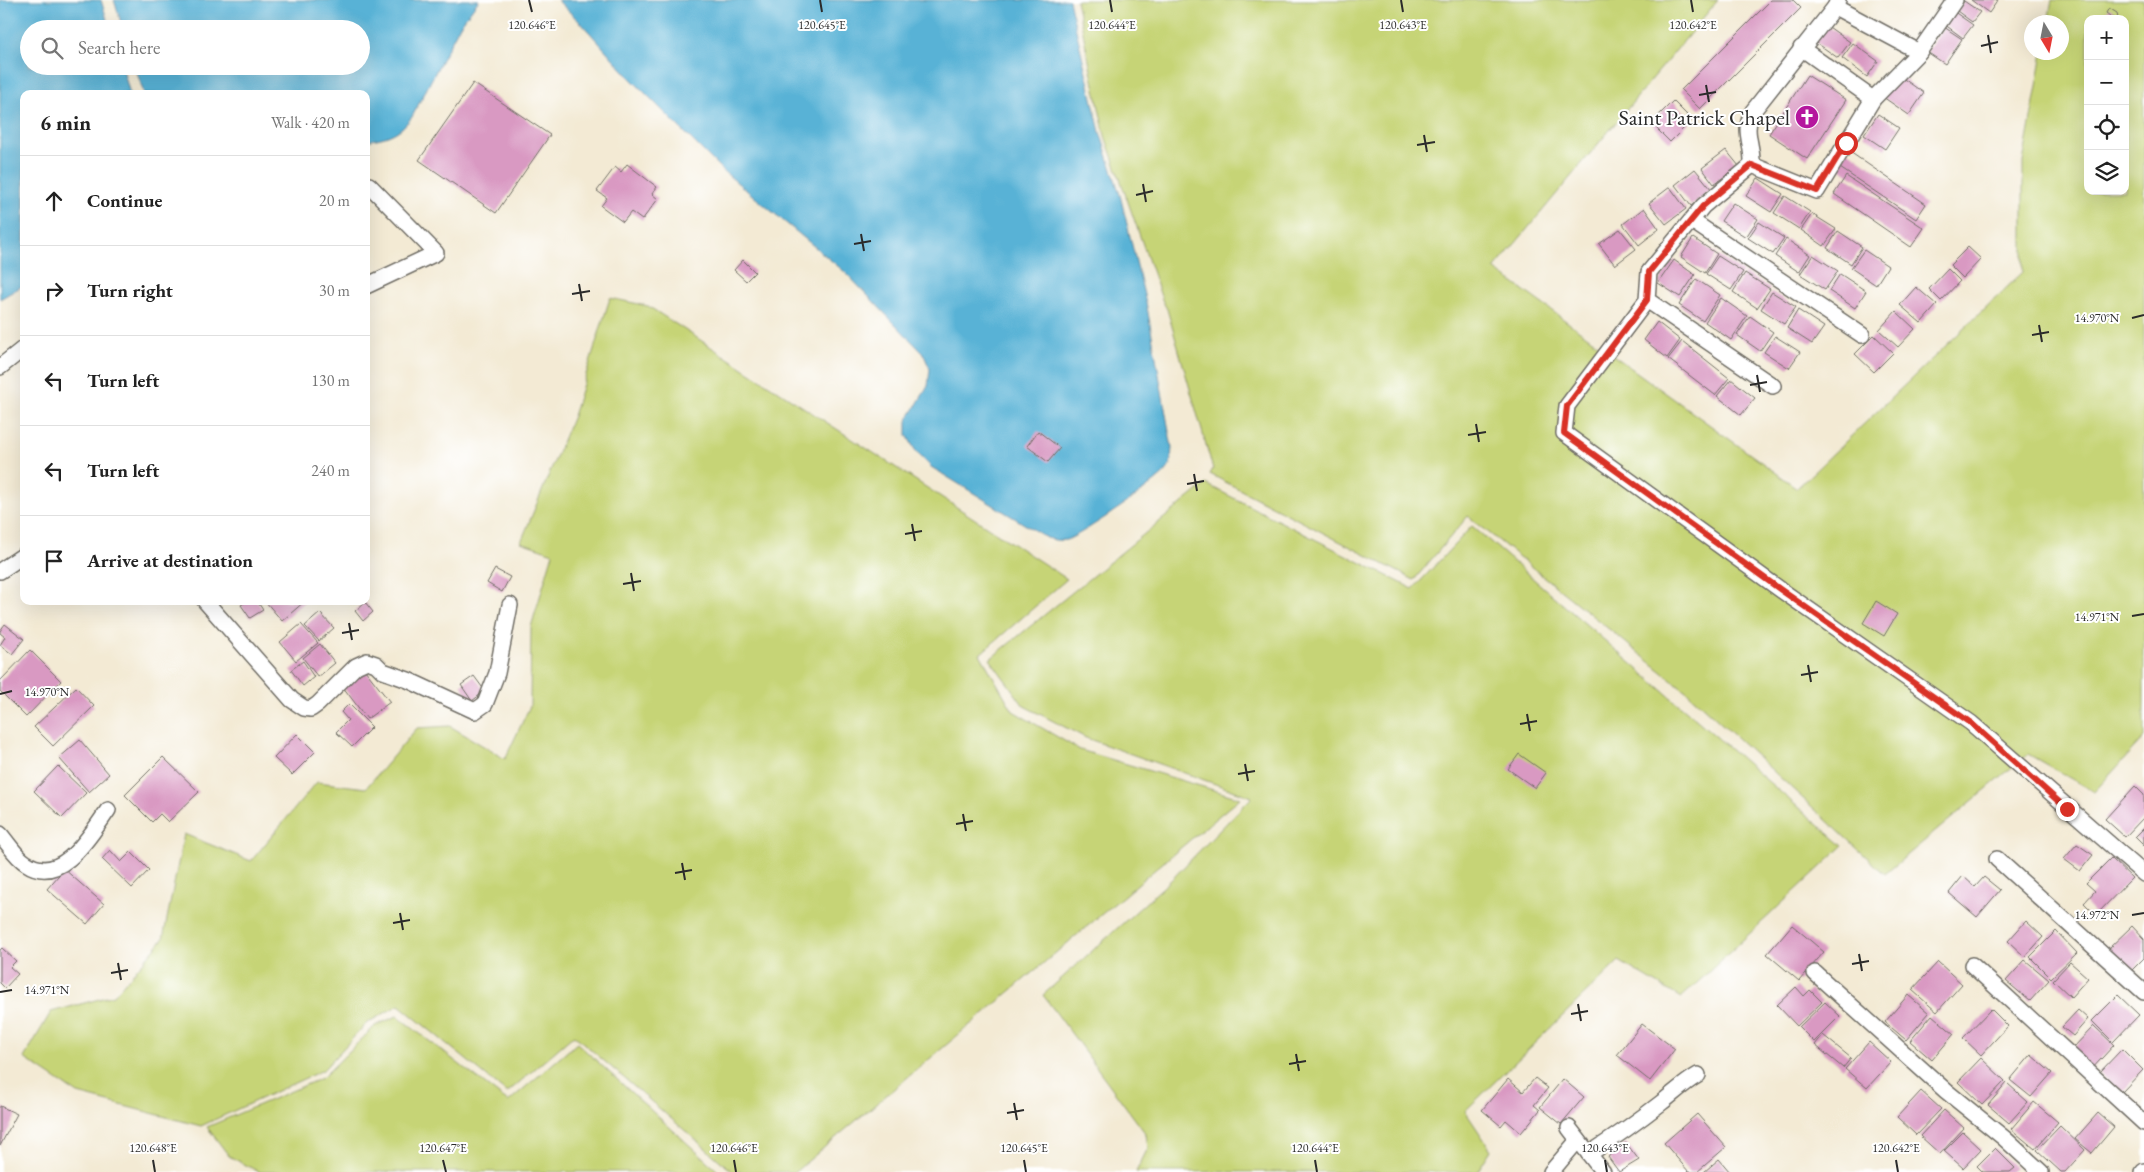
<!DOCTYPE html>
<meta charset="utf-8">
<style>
body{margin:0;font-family:"EB Garamond",serif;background:#f6f6f6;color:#222}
.controls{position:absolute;right:15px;top:15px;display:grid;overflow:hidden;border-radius:10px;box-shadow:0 5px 20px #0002}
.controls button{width:45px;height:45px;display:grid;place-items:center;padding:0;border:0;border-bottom:1px solid #e0e0e0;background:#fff;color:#222;font:25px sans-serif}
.compass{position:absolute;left:2024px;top:15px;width:45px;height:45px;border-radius:50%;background:#fff;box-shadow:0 5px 20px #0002;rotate:170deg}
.stop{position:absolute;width:15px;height:15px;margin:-11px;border:4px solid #d93025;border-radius:50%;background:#fff}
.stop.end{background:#d93025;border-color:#fff;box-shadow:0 1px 5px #0008}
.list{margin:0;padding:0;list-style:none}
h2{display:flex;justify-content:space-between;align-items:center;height:65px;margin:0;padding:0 20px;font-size:21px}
h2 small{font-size:16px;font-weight:400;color:#767676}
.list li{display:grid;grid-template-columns:32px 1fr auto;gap:15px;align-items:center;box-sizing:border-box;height:90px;padding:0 20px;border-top:1px solid #e0e0e0}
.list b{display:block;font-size:19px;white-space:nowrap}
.list em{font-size:16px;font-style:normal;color:#767676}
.icon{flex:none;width:28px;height:28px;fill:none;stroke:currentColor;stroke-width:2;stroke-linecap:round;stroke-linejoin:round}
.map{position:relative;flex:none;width:2144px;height:1172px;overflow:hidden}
.search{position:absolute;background:#fff;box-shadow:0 5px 20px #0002;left:20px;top:20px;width:350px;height:55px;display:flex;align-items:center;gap:12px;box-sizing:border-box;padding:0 18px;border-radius:28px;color:#767676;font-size:19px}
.panel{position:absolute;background:#fff;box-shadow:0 5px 20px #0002;left:20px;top:90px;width:350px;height:515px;border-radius:10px}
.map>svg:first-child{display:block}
.green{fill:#c6d476;stroke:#788050;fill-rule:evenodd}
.water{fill:#59b2d6;stroke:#426e80}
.building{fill:#d999c2}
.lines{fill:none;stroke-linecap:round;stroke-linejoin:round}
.minor-casing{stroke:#716e66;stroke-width:18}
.minor{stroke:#fff;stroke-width:15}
.route{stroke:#d93025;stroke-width:6}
.ticks{fill:none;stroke:#2b2b2b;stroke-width:2}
.labels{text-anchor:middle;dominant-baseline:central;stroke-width:4;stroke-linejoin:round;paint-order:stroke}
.poi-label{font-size:22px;fill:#2b2b2b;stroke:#fff;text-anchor:end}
.ticks-label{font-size:12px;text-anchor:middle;fill:#2b2b2b;stroke:#fff;stroke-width:4;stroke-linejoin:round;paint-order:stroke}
</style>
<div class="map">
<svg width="2144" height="1172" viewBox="0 0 2144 1172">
<rect width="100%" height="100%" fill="#fff"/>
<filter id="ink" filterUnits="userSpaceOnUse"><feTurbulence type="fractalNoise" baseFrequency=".02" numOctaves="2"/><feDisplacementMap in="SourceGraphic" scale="10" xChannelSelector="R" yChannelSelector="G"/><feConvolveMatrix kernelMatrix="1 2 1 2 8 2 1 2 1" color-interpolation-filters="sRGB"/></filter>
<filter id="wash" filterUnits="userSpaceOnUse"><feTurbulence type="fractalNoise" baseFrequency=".0096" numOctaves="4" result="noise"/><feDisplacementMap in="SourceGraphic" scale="20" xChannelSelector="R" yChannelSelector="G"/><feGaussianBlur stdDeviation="1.12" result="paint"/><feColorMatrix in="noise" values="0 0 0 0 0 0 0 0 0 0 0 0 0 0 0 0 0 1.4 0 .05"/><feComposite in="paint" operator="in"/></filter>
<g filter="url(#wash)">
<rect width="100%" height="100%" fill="#f3ead4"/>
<!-- green -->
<g class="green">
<path d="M1076 0H1718L1494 269 1797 488 2023 272V162L2043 53 2062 52V22H2048L2052 0H2144V738L2094 792 2028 754 1885 874 1686 691 1468 516 1414 580 1210 474 1213 469 1167 309 1163 302 1105 136ZM2088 19H2125V191H2088Z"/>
<polygon points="610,298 648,306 1067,579 980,654 1013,711 1080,750 1240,798 795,1172 733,1172 574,1035 507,1093 399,1005 367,1023 323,1070 201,1126 78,1094 24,1058 51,1012 114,995 163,939 184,834 251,861 317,782 366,788 417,728 450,726 505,759 530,706 531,627 553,553 521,542 573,416"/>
<polygon points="1206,484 1413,589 1472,526 1843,846 1681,998 1619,961 1465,1111 1491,1150 1477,1172 1136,1172 1148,1148 1146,1134 1043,995 1171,880 1252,797 1086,738 1024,706 990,659"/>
<polygon points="397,1016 508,1102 577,1043 719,1172 259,1172 229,1156 207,1127 322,1078 375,1026"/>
</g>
<!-- water -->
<g class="water">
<polygon points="0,0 101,0 110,29 29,29 29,66 122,66 130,94 24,94 24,285 0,299"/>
<path d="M114 0H479L460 25 412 117C398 135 388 137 366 141V94H144L135 66H361V29H123Z"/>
<path d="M557 0H1069L1100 132 1120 195 1147 307 1172 448C1171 456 1172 464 1167 470 1159 482 1079 537 1066 540 1059 541 1053 540 1047 538L931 467 915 450 907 435V421L928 386 930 369 923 353 845 272 722 170 633 81 582 24Z"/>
</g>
<g id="blocks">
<!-- building -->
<g class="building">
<polygon points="1771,0 1793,0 1801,8 1700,109 1681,90"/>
<polygon points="1971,0 1998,0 1989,13"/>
<polygon points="1964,1 1980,12 1972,22 1957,11"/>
<polygon points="2109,8 2117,13 2118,19 2114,19 2106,13"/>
<polygon points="1953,11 1973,25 1963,38 1944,24"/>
<polygon points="1826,25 1850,42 1838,58 1814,41"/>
<polygon points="1944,27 1962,39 1945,64 1927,52"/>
<polygon points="1853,43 1878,61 1867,77 1842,58"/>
<polygon points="1807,75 1846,100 1807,159 1769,134"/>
<polygon points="1898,75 1924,93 1909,115 1883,97"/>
<polygon points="473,83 550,135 496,213 419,160"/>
<polygon points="1673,101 1692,120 1670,142 1651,123"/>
<polygon points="1878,114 1899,128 1885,149 1864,135"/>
<polygon points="1726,150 1739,166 1714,184 1702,168"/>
<polygon points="1847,150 1926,204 1916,219 1837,166"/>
<polygon points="627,164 657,187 652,194 658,199 642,220 631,212 623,222 601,206 607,198 597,191 615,167 621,172"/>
<polygon points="1695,169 1712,190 1691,206 1675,185"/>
<polygon points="1846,176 1924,228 1911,247 1834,194"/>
<polygon points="1758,178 1783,194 1771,212 1746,196"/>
<polygon points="1670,187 1686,209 1666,224 1649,203"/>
<polygon points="1785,196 1810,212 1799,229 1774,213"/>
<polygon points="1733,203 1758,219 1746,237 1721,221"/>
<polygon points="1644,208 1659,229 1639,245 1623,224"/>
<polygon points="1812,214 1836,229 1824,246 1801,230"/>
<polygon points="1759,222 1784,238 1773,254 1748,238"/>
<polygon points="1620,229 1636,249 1615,265 1599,244"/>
<polygon points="1838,231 1862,247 1851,264 1827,248"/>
<polygon points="1693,238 1717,254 1705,273 1681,257"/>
<polygon points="1786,239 1810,255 1799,272 1775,256"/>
<polygon points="1968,247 1981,259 1963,278 1950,265"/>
<polygon points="1864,250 1888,266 1876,285 1851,268"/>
<polygon points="1813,255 1838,271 1825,290 1800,274"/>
<polygon points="1718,256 1743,272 1731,290 1706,274"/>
<polygon points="743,260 755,272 746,281 734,270"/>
<polygon points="1674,260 1695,275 1680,297 1658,283"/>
<polygon points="1948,269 1960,281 1941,301 1929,289"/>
<polygon points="1745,273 1770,289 1757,308 1733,292"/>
<polygon points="1840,274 1866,291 1855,308 1829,291"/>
<polygon points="1696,279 1720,295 1703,321 1679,305"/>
<polygon points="1916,287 1937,305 1921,323 1900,305"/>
<polygon points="1772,292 1796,307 1784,324 1761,309"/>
<polygon points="1721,298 1747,316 1731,340 1705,322"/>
<polygon points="1798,310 1824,327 1812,344 1787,328"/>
<polygon points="1896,311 1915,329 1898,347 1879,330"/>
<polygon points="1750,316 1773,332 1760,351 1737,335"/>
<polygon points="1657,322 1680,340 1667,358 1644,340"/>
<polygon points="1874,335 1893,353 1874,372 1855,354"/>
<polygon points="1775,336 1800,352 1789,368 1764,352"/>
<polygon points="1682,341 1729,378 1715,395 1668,359"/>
<polygon points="1731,379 1755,398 1741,415 1717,396"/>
<polygon points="1038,431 1060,448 1048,462 1027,446"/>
<polygon points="495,569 510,577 502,592 487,583"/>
<polygon points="247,601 257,601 263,610 250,618 241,605"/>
<polygon points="265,601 305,601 282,621"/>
<polygon points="1876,601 1897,614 1884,636 1863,623"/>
<polygon points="365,602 373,612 363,621 355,611"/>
<polygon points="320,613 334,628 319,641 305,626"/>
<polygon points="5,624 24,639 12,654 0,645 5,637 0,633 0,631"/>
<polygon points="301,624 318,643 296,661 280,642"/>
<polygon points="320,644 335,663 318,677 303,658"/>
<polygon points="30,650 61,681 26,717 0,691 0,681"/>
<polygon points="303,661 314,677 303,686 291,670"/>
<polygon points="365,670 390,702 367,719 343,687"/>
<polygon points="474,676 485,691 472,701 461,685"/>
<polygon points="76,687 94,706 53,746 34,727"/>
<polygon points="349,704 372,727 352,747 336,732 348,720 341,712"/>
<polygon points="297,734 315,752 292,775 274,758"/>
<polygon points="80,740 109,774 89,792 59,758"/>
<polygon points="1519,754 1546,773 1535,788 1508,769"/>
<polygon points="163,757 199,792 168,822 160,814 152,822 125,795"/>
<polygon points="58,766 86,793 62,818 34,791"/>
<polygon points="2135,786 2144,795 2144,817 2125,837 2105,819"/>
<polygon points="2144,828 2144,846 2135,837"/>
<polygon points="2077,844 2093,855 2080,871 2064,859"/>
<polygon points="110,850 121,862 131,852 149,870 132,888 102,859"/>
<polygon points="2111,858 2132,878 2096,915 2084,903 2095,891 2086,883"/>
<polygon points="64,869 104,904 87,924 47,889"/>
<polygon points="1963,876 1975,887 1984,877 2000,890 1977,917 1949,893"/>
<polygon points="2026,921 2043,937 2025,957 2008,941"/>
<polygon points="1792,925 1824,952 1799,981 1767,954"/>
<polygon points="2132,926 2144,939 2144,958 2130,972 2108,949"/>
<polygon points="2056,931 2077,953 2051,978 2030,957"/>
<polygon points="2,948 16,961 10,967 18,974 5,988 0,983 0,950"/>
<polygon points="2025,960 2049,980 2030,1001 2006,981"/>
<polygon points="1938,962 1962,984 1937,1012 1912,990"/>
<polygon points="2070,962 2088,978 2071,997 2053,980"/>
<polygon points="1796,987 1804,996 1810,990 1822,1002 1797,1026 1777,1005"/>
<polygon points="1908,995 1929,1013 1906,1040 1885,1022"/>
<polygon points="2118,995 2139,1015 2113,1042 2092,1021"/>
<polygon points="1825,1002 1840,1016 1814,1042 1799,1027"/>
<polygon points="1991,1009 2008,1026 1981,1055 1963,1038"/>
<polygon points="2078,1010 2088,1019 2073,1036 2062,1027"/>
<polygon points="1932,1015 1954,1034 1932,1060 1910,1041"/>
<polygon points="1642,1024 1675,1049 1650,1081 1617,1055"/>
<polygon points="2094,1026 2114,1045 2090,1071 2070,1051"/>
<polygon points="1823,1035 1851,1058 1843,1068 1815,1045"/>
<polygon points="1869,1042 1891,1062 1867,1088 1845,1069"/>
<polygon points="2122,1049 2143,1070 2121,1093 2099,1073"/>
<polygon points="2031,1055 2052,1073 2031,1097 2010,1080"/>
<polygon points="1981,1058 2005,1081 1982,1105 1958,1082"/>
<polygon points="1535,1078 1548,1088 1534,1105 1540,1110 1521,1133 1506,1120 1501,1126 1482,1110 1508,1079 1523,1092"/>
<polygon points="1563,1079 1584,1097 1561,1124 1540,1107"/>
<polygon points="2007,1083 2028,1102 2009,1123 1988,1105"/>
<polygon points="1921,1091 1941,1109 1916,1135 1897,1117"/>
<polygon points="2034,1102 2058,1122 2035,1149 2011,1129"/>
<polygon points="0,1106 17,1114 0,1146"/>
<polygon points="1944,1110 1964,1128 1940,1154 1920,1136"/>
<polygon points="2098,1113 2114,1127 2092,1153 2075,1139"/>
<polygon points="1697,1114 1726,1147 1697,1172 1689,1172 1664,1143"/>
<polygon points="2060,1126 2085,1150 2065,1172 2061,1172 2037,1150"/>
<polygon points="1963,1132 1981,1149 1963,1168 1944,1151"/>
<polygon points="1626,1143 1639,1160 1619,1172 1608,1157"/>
<polygon points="1995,1148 2015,1168 2010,1172 1983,1172 1977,1166"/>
<polygon points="1719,1159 1730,1172 1704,1172"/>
</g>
</g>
</g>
<g filter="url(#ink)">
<use href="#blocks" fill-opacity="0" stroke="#716e66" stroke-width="1"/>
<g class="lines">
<!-- minor casing -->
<g class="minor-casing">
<g id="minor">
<polyline points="1835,7 1919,52"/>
<polyline points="1801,48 1873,99"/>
<polyline points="1752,165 1703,206 1649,272 1647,300 1567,406 1564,433 1781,590 1971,723 2144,874"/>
<polyline points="1752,165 1817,191 1873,99 1919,52 1955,0"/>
<path d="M1752 165C1753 142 1742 132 1753 111L1835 7 1838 0"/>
<polyline points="366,186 369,185 436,253 366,286"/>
<polyline points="1692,221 1862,335"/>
<polyline points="1647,300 1773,386"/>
<polyline points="0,367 24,348"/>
<polyline points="0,571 24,555"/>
<polyline points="205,601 292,700 304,708 311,709 318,704 356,666 367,661 376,664 383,671 408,680 475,711 485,704 497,673 510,605"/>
<path d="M0 834C8 843 16 857 26 863 61 887 91 834 108 810"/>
<polyline points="1997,859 2144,992"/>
<polyline points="1972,965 2144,1123"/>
<polyline points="1815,973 1946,1091 2004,1138 2041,1172"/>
<polyline points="1569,1128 1603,1172"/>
<path d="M1589 1154C1614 1138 1638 1121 1661 1103 1674 1093 1684 1083 1698 1075"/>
<polyline points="1551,1172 1578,1140"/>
<polyline points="2143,1172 2144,1171"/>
</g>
</g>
<!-- minor -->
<use href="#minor" class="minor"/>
</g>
</g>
<g class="lines" filter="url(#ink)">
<!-- route -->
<polyline class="route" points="1846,143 1817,191 1752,165 1703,206 1649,272 1647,300 1567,406 1564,433 1781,590 1971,723 2067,809"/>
</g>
<!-- ticks -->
<path class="ticks" d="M529 0 532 12M820 0 822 12M1110 0 1112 12M1401 0 1403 12M1691 0 1693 12M1988 35 1991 53M1981 46 1998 42M1706 85 1709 102M1699 95 1716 92M1424 135 1427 152M1417 145 1435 142M1143 184 1146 202M1136 195 1153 191M861 234 864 251M854 244 871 241M579 284 582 301M572 294 590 291M2132 318 2144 315M2039 325 2042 342M2032 335 2049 332M1757 375 1760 392M1750 385 1767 382M1476 424 1479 442M1468 435 1486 432M1194 474 1197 491M1187 484 1204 481M912 524 915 541M905 534 922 531M631 573 634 591M623 584 641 581M2132 616 2144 614M349 623 352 640M342 633 359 630M1808 665 1811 682M1801 675 1818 672M0 694 12 691M1527 714 1530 731M1520 724 1537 721M1245 764 1248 781M1238 774 1255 771M963 814 966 831M956 824 973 821M682 863 685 880M675 873 692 870M400 913 403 930M2132 915 2144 913M393 923 410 920M1859 954 1862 971M118 963 121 980M1852 964 1869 961M111 973 128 970M0 992 12 990M1578 1004 1581 1021M1571 1014 1588 1011M1296 1054 1299 1071M1289 1064 1306 1061M1014 1103 1017 1120M1007 1113 1024 1110M153 1160 155 1172M443 1160 446 1172M734 1160 736 1172M1024 1160 1026 1172M1315 1160 1317 1172M1605 1160 1607 1172M1896 1160 1898 1172"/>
<!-- icons -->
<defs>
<g id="church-disc" transform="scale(1.25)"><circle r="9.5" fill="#b5179e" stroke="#fff"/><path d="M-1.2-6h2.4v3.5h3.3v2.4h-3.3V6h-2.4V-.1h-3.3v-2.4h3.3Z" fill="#fff"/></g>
</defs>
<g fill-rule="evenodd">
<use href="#church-disc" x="1807" y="117"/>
</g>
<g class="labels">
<!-- poi labels -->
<g class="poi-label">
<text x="1790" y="117">Saint Patrick Chapel</text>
</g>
</g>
<g class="ticks-label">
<text x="532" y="29">120.646°E</text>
<text x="822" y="29">120.645°E</text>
<text x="1112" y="29">120.644°E</text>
<text x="1403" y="29">120.643°E</text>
<text x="1693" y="29">120.642°E</text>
<text x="2097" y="322">14.970°N</text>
<text x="2097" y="621">14.971°N</text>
<text x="47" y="696">14.970°N</text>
<text x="2097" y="919">14.972°N</text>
<text x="47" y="994">14.971°N</text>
<text x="153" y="1152">120.648°E</text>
<text x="443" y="1152">120.647°E</text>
<text x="734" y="1152">120.646°E</text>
<text x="1024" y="1152">120.645°E</text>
<text x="1315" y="1152">120.644°E</text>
<text x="1605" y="1152">120.643°E</text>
<text x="1896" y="1152">120.642°E</text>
</g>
</svg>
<div class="controls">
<button>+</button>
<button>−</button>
<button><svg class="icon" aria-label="locate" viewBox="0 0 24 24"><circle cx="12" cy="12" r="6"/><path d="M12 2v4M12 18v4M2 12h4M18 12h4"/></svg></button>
<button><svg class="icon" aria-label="layers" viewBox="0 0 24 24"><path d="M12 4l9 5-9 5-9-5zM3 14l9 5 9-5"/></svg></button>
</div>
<svg class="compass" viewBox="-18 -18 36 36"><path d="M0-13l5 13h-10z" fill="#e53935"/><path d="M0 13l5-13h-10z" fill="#767676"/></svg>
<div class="stop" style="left:1846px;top:143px"></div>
<div class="stop end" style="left:2067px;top:809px"></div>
<div class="search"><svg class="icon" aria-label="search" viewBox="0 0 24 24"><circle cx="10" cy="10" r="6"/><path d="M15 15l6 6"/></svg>Search here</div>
<section class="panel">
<h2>6 min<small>Walk · 420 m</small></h2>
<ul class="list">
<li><svg class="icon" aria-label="ahead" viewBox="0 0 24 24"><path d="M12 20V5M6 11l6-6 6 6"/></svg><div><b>Continue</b></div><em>20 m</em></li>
<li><svg class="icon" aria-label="right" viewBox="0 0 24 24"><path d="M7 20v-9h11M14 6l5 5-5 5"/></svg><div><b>Turn right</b></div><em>30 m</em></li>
<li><svg class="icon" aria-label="left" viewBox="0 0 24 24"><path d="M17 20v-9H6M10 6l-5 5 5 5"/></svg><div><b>Turn left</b></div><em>130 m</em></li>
<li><svg class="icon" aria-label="left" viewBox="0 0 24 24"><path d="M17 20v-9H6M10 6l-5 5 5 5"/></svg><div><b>Turn left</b></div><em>240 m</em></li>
<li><svg class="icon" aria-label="arrive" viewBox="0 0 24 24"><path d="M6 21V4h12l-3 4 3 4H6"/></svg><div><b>Arrive at destination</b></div></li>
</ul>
</section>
</div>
